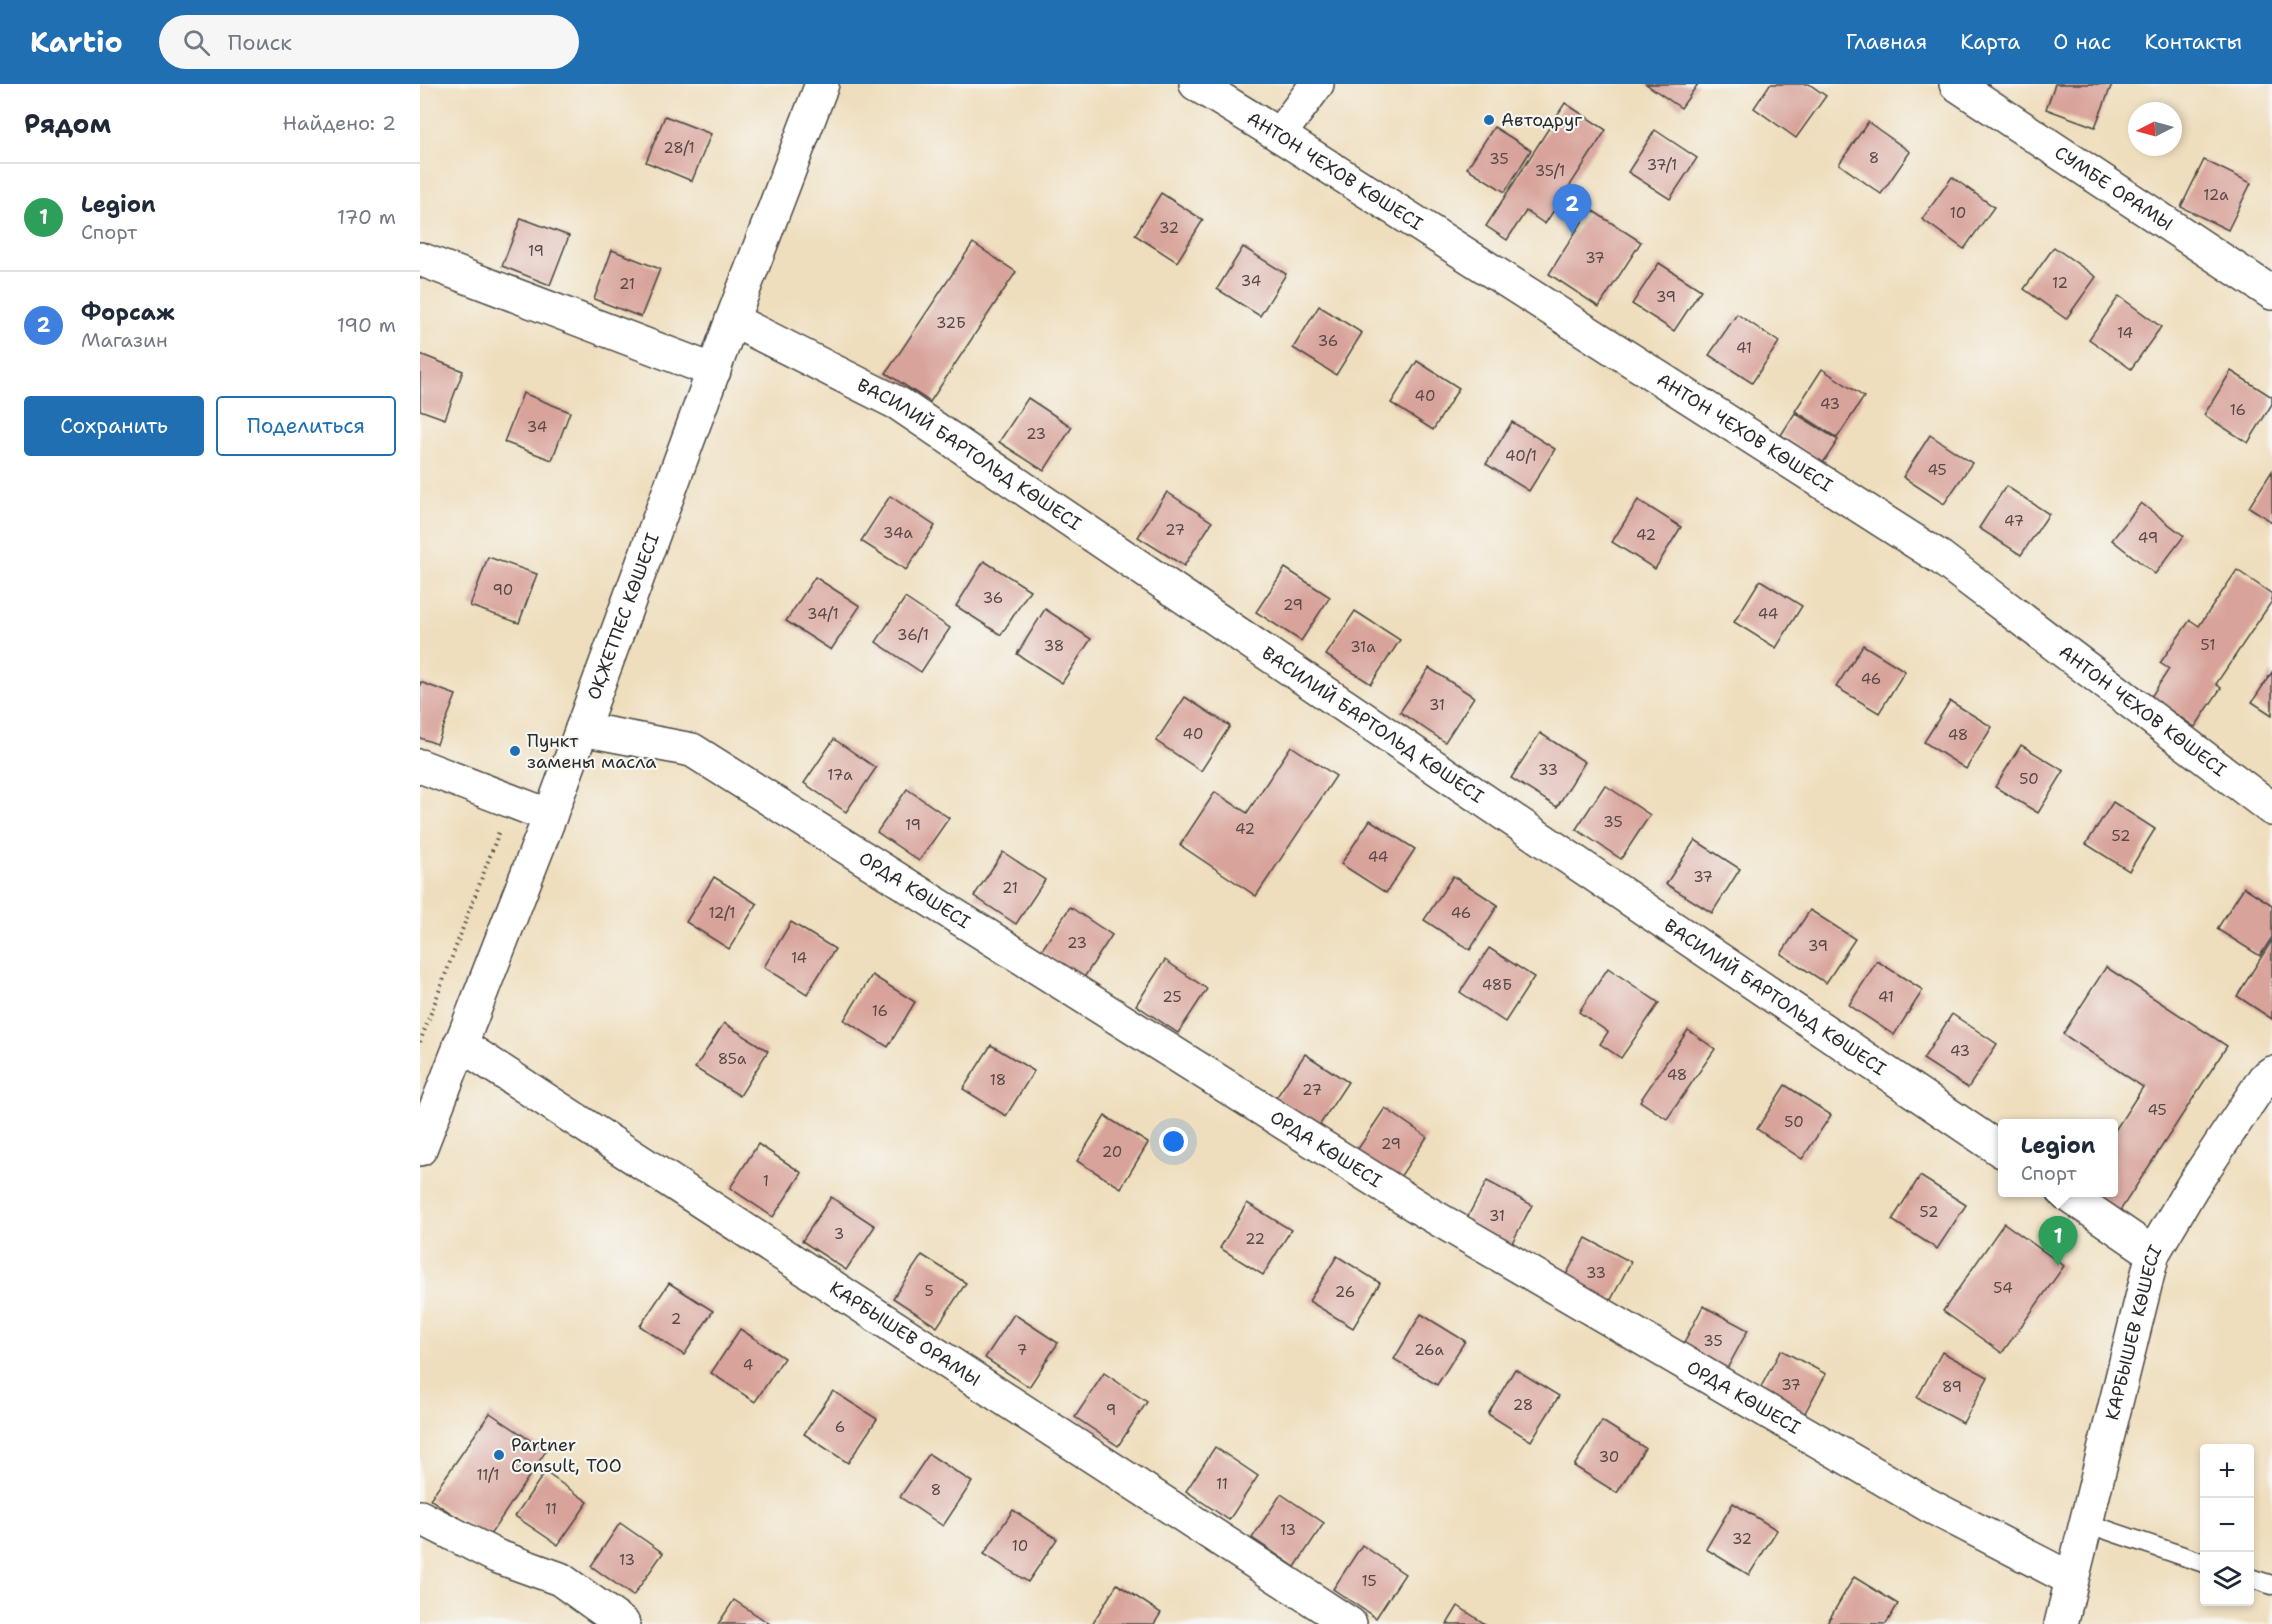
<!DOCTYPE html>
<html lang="ru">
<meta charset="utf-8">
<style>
body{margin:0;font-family:"Shantell Sans",sans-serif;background:#f6f6f7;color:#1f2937}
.controls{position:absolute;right:18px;bottom:18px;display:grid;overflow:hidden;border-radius:6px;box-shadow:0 3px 9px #0003}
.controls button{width:54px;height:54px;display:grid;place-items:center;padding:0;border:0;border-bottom:2px solid #e0e1e3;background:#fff;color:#1f2937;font:30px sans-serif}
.compass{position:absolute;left:1708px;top:18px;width:54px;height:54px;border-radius:50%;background:#fff;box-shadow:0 3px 9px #0003;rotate:264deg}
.you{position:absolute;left:754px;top:1058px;width:21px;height:21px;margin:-15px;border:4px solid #fff;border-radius:50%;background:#1a73e8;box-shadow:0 0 0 9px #1a73e833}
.badge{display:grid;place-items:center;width:39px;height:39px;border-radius:50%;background:#1f6fb2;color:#fff;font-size:20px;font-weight:700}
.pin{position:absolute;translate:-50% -50px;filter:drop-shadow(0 2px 3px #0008)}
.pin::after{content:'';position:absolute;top:32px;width:21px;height:18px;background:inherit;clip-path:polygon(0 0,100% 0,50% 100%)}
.popup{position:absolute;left:1578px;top:1035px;width:120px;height:78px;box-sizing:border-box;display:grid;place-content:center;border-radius:6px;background:#fff;filter:drop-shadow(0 2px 4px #0005);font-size:20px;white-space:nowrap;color:#747a83}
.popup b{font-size:22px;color:#1f2937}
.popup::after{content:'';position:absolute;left:50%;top:100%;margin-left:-12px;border:12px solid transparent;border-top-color:#fff}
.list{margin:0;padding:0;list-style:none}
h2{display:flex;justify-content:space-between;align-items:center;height:78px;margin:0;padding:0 24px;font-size:26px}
h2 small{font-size:20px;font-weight:400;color:#747a83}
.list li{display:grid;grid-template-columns:39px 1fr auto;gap:18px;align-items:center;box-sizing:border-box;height:108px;padding:0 24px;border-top:2px solid #e0e1e3}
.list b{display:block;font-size:22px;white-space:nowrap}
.list p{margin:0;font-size:20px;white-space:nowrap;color:#747a83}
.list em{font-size:20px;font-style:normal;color:#747a83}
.actions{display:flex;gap:12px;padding:18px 24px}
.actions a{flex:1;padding:14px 0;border:2px solid #1f6fb2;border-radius:6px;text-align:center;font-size:21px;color:#1f6fb2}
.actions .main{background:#1f6fb2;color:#fff}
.icon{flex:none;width:33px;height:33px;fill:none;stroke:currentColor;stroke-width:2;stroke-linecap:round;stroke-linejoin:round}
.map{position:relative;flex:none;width:1852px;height:1540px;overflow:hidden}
header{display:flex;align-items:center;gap:36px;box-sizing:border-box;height:84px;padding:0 30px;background:#1f6fb2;color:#fff}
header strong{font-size:28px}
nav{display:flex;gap:33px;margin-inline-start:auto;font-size:21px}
.search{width:420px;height:54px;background:#f6f6f7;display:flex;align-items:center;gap:15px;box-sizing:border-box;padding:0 21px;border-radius:33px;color:#747a83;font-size:22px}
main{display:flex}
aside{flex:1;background:#fff}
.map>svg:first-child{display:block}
.building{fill:#d8a39a}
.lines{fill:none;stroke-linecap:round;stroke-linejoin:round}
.service-casing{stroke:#484641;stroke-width:21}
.minor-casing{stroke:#484641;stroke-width:36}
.tertiary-casing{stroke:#484641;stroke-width:36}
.path{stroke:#484641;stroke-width:4;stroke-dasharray:1.5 4.5;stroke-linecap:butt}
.service{stroke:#fff;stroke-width:18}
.minor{stroke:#fff;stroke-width:33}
.tertiary{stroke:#fff;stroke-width:33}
.poi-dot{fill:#1f6fb2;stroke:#f6f6f2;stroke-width:2}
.labels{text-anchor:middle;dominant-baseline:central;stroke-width:4.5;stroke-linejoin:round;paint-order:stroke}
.number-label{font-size:15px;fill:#564947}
.poi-label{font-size:18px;fill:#2b2b2b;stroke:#f6f6f2;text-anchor:start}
.street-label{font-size:18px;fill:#2b2b2b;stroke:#f6f6f2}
</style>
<header>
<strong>Kartio</strong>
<div class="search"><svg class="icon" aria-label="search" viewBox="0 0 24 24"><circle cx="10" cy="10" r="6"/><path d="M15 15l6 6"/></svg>Поиск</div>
<nav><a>Главная</a><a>Карта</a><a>О нас</a><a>Контакты</a></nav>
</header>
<main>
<aside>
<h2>Рядом<small>Найдено: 2</small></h2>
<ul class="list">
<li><span class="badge" style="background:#2e9e5b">1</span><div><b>Legion</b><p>Спорт</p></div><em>170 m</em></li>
<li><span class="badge" style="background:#3f7fe0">2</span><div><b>Форсаж</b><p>Магазин</p></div><em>190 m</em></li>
</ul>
<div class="actions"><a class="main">Сохранить</a><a>Поделиться</a></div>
</aside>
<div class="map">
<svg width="1852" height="1540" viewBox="0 0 1852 1540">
<rect width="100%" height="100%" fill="#f6f6f2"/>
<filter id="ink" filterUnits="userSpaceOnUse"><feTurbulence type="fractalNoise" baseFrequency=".0167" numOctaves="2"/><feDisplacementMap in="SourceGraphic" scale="12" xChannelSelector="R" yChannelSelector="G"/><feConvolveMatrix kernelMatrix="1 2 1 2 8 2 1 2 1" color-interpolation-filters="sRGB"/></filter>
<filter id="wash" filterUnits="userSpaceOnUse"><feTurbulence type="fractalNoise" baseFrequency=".008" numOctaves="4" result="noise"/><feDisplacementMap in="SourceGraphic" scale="24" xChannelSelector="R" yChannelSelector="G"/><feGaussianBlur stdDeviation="1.35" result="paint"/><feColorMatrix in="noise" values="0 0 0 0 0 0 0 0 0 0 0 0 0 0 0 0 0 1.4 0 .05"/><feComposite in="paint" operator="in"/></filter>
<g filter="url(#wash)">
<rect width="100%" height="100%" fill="#efdebd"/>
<g id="blocks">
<!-- building -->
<g class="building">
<polygon points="1226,0 1278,0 1261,24"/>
<polygon points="1350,0 1389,0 1406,12 1376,54 1334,24"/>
<polygon points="1635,0 1692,0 1675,43 1626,25"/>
<polygon points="1145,19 1186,46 1125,140 1106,127 1087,156 1066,142"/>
<polygon points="245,32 291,50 272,97 226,78"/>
<polygon points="1448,38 1490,68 1461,110 1419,80"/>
<polygon points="1074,43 1111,66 1085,108 1047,84"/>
<polygon points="1235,46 1277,74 1250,115 1208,88"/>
<polygon points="1784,76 1831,99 1808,146 1761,123"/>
<polygon points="1532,93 1574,123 1544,165 1502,135"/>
<polygon points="741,109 783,136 757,178 715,151"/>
<polygon points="1170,125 1221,158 1179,223 1129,190"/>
<polygon points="101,134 149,152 130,201 82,182"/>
<polygon points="553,159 596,188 510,318 466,289"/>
<polygon points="823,163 866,190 840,232 797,205"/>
<polygon points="1634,163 1676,193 1646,235 1604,205"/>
<polygon points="192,166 240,185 221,233 174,215"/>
<polygon points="1239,179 1281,206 1254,247 1212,220"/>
<polygon points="1699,212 1741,243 1711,285 1669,255"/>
<polygon points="899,222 942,249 916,291 873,264"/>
<polygon points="1317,230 1359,258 1332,299 1289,271"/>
<polygon points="0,270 43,287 25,335 0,326"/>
<polygon points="997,277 1039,304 1013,346 971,319"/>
<polygon points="1402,285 1444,313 1417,354 1375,327"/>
<polygon points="1811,287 1852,313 1852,320 1828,359 1784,331"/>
<polygon points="103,309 150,328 132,376 84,358"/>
<polygon points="608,314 652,343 624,387 579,358"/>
<polygon points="1375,329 1418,356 1403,379 1361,351"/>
<polygon points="1092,338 1135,365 1109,407 1066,380"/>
<polygon points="1510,351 1552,379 1524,420 1483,393"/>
<polygon points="1852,387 1852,438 1829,423"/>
<polygon points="1586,402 1629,430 1601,471 1559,444"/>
<polygon points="747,408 792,438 764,482 718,453"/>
<polygon points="470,412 515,442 486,486 441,457"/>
<polygon points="1218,416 1261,443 1235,485 1192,458"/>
<polygon points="1721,419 1764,452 1735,490 1692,456"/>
<polygon points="68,473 117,490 99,539 50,522"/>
<polygon points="564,477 610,506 581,551 536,522"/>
<polygon points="865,484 910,513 881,557 836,528"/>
<polygon points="1817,486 1852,510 1852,517 1796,600 1801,604 1775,643 1731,613 1749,585 1740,579 1770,536 1779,542"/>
<polygon points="395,493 440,522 411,566 366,537"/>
<polygon points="1340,496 1382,522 1356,564 1314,538"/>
<polygon points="485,514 530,544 501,588 456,558"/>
<polygon points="625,525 671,555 642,599 597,570"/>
<polygon points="935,527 980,556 951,600 906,571"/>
<polygon points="1443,561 1485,587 1459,629 1416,603"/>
<polygon points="1009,584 1054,613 1025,658 980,628"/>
<polygon points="1852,588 1852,631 1832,618"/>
<polygon points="0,598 36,611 17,660 0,654"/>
<polygon points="765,613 810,642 781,687 736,657"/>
<polygon points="1530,617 1572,643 1546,685 1504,658"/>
<polygon points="1120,649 1165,678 1137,723 1091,694"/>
<polygon points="414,655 456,684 426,728 384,699"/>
<polygon points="1601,661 1644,687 1618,729 1575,703"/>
<polygon points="871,662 916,692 836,812 760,761 795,708 827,729"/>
<polygon points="1185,701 1230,731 1201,775 1156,745"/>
<polygon points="487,705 529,734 499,777 457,748"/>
<polygon points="1693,718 1735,745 1709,787 1666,760"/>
<polygon points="950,736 995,765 966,809 921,780"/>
<polygon points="1275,756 1320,785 1292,829 1246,800"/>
<polygon points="583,768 625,796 596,840 554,812"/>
<polygon points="1033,792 1078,821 1050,866 1004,836"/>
<polygon points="294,793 337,820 309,865 266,838"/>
<polygon points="1824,803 1852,821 1852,853 1840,872 1797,845"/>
<polygon points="650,823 692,851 663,895 621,867"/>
<polygon points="1390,826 1435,855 1406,899 1361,870"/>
<polygon points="371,838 415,865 387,910 344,883"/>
<polygon points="1852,856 1852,935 1817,912"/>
<polygon points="1069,864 1114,893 1085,938 1040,908"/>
<polygon points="745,876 787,905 758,949 716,921"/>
<polygon points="1457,877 1503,906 1474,951 1429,921"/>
<polygon points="1686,883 1807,962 1698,1130 1665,1108 1694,1108 1694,1048 1723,1003 1643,950"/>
<polygon points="1188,884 1239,919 1201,974 1180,960 1188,948 1159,928"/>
<polygon points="452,891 495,918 468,963 424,936"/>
<polygon points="1532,930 1577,960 1548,1004 1503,975"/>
<polygon points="304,939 348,967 320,1012 275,984"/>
<polygon points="1268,946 1295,965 1247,1035 1220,1017"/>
<polygon points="571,961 614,987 586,1032 543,1005"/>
<polygon points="885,970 928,998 899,1042 856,1014"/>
<polygon points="1365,1001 1411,1031 1382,1075 1337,1045"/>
<polygon points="965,1024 1007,1053 978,1096 936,1068"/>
<polygon points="685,1032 728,1059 701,1104 657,1077"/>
<polygon points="338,1060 382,1089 353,1133 310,1104"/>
<polygon points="1500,1092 1546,1121 1517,1165 1472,1136"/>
<polygon points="1067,1097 1112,1121 1087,1168 1042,1143"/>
<polygon points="411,1113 455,1142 426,1186 382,1157"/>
<polygon points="827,1119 871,1146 843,1191 800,1164"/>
<polygon points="1584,1139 1644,1182 1582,1269 1523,1227"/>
<polygon points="1166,1154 1211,1178 1186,1225 1141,1200"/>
<polygon points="502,1171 546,1199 517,1243 473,1214"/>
<polygon points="917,1172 960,1199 933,1244 889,1217"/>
<polygon points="249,1199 293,1227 264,1271 220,1242"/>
<polygon points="1283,1222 1328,1246 1303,1292 1259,1268"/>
<polygon points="594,1230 638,1259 609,1303 565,1274"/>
<polygon points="1001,1230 1045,1257 1017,1301 974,1275"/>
<polygon points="320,1245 364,1274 335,1318 291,1289"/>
<polygon points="1361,1266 1406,1290 1381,1336 1336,1312"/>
<polygon points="1522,1268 1568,1293 1543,1339 1497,1314"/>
<polygon points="1095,1285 1139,1312 1111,1357 1068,1330"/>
<polygon points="684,1289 727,1318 698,1362 655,1333"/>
<polygon points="413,1307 457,1335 428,1379 384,1350"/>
<polygon points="70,1329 126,1367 68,1454 10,1415"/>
<polygon points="1182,1337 1225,1364 1197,1409 1154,1382"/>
<polygon points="795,1363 838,1392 809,1436 766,1407"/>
<polygon points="509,1370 552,1398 523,1442 480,1413"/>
<polygon points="125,1388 168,1418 138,1461 95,1432"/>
<polygon points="861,1410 904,1439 875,1483 832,1454"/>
<polygon points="1313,1419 1357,1446 1329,1491 1286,1465"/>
<polygon points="593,1426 637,1455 608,1498 564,1470"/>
<polygon points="200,1439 243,1469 213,1512 171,1482"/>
<polygon points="942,1461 985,1490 956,1534 913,1505"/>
<polygon points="1434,1493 1478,1520 1466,1540 1407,1539"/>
<polygon points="697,1500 741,1529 734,1540 672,1540"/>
<polygon points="314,1516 350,1540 298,1540"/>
<polygon points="1038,1522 1065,1540 1027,1540"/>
</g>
</g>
</g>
<g filter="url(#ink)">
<use href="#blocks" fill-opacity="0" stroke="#484641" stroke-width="1.5"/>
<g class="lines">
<!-- service casing -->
<g class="service-casing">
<g id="service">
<polyline points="1666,1439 1784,1479"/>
<polyline points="1830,1494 1852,1501"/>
</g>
</g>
<!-- minor casing -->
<g class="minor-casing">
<g id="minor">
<path id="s1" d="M776 0 859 51 1521 474 1852 725"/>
<path id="s2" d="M1536 0 1852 209"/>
<polyline points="859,51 897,0"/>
<polyline points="0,175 294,287"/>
<path id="s3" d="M312 236 479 320 1582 1067"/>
<path id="s4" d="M162 645 272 666 1006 1128 1508 1421 1651 1495"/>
<polyline points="0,682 130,732"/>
<path id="s5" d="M40 960 930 1540"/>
<polyline points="1644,1108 1733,1169"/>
<polyline points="0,1433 76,1472 140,1495 203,1540"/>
</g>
</g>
<!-- tertiary casing -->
<g class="tertiary-casing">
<g id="tertiary">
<path id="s6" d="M0 1065 130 732 312 236 402 0"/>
<path id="s7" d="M1641 1540 1733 1169 1772 1103 1844 995 1852 989"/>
</g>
</g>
<!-- path -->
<polyline class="path" points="0,958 79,748"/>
<!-- service -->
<use href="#service" class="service"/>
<!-- minor -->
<use href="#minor" class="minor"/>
<!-- tertiary -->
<use href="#tertiary" class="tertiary"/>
</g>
</g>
<!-- markers -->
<g class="poi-dot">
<circle cx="1069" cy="36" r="6"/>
<circle cx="95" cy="667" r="6"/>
<circle cx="79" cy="1371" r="6"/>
</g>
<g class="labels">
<!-- number labels -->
<g class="number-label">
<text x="259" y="64">28/1</text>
<text x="1454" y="74">8</text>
<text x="1079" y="75">35</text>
<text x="1242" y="81">37/1</text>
<text x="1130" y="87">35/1</text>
<text x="1796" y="111">12а</text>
<text x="1538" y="129">10</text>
<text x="749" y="144">32</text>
<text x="116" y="167">19</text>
<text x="1175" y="174">37</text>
<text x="831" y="197">34</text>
<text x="1640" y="199">12</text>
<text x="207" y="200">21</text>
<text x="1246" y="213">39</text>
<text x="531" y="239">32Б</text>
<text x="1705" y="249">14</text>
<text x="908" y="257">36</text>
<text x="1324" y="264">41</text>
<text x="1005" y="312">40</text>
<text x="1410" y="320">43</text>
<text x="1818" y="326">16</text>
<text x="117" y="343">34</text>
<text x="616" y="350">23</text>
<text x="1101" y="372">40/1</text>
<text x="1517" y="386">45</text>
<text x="1594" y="437">47</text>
<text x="755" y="446">27</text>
<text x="478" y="449">34а</text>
<text x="1226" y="451">42</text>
<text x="1728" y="454">49</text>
<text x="83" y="506">90</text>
<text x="573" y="514">36</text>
<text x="873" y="521">29</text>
<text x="403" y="530">34/1</text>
<text x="1348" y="530">44</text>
<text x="493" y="551">36/1</text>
<text x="1788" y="561">51</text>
<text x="634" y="562">38</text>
<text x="943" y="563">31а</text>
<text x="1451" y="595">46</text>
<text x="1017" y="621">31</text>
<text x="773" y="650">40</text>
<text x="1538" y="651">48</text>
<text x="1128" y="686">33</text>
<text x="420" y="691">17а</text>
<text x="1609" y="695">50</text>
<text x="1193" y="738">35</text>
<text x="493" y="741">19</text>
<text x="825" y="745">42</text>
<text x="1701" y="752">52</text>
<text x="958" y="773">44</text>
<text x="1283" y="793">37</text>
<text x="590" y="804">21</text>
<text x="302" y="829">12/1</text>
<text x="1041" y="829">46</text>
<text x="657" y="859">23</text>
<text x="1398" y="862">39</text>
<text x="379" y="874">14</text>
<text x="1077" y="901">48Б</text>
<text x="752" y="913">25</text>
<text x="1466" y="913">41</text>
<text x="460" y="927">16</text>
<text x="1540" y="967">43</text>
<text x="312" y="975">85а</text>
<text x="1257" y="991">48</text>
<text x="578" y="996">18</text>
<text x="892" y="1006">27</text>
<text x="1737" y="1026">45</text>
<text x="1374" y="1038">50</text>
<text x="971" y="1060">29</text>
<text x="692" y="1068">20</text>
<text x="346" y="1097">1</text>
<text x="1509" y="1128">52</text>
<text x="1077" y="1132">31</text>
<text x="419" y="1150">3</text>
<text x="835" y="1155">22</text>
<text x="1176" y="1189">33</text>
<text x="1583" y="1204">54</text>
<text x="509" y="1207">5</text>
<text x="925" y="1208">26</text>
<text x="256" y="1235">2</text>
<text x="1293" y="1257">35</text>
<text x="602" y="1266">7</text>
<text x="1009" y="1266">26а</text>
<text x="328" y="1281">4</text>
<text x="1371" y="1301">37</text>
<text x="1532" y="1303">89</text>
<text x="1103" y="1321">28</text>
<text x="691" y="1326">9</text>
<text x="420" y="1343">6</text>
<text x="1189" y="1373">30</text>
<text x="68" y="1391">11/1</text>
<text x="802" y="1400">11</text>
<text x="516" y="1406">8</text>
<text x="131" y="1425">11</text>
<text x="868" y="1446">13</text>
<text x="1322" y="1455">32</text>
<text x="600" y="1462">10</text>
<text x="207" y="1476">13</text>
<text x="949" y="1497">15</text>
</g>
<!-- poi labels -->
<g class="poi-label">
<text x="1081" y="36">Автодруг</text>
<text x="107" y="657">Пункт<tspan x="107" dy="21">замены масла</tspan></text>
<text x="91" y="1361">Partner<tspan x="91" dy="21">Consult, ТОО</tspan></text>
</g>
<!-- street labels -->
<g class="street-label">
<text stroke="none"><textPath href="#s1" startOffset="164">АНТОН ЧЕХОВ КӨШЕСІ</textPath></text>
<text stroke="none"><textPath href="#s2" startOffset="189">СУМБЕ ОРАМЫ</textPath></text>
<text stroke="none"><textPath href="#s1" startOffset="650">АНТОН ЧЕХОВ КӨШЕСІ</textPath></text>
<text stroke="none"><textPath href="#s3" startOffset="273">ВАСИЛИЙ БАРТОЛЬД КӨШЕСІ</textPath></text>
<text stroke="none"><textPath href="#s6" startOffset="570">ОҚЖЕТПЕС КӨШЕСІ</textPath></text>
<text stroke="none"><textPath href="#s1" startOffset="1136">АНТОН ЧЕХОВ КӨШЕСІ</textPath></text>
<text stroke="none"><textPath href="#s3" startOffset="759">ВАСИЛИЙ БАРТОЛЬД КӨШЕСІ</textPath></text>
<text stroke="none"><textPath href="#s4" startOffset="375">ОРДА КӨШЕСІ</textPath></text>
<text stroke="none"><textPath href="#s3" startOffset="1245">ВАСИЛИЙ БАРТОЛЬД КӨШЕСІ</textPath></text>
<text stroke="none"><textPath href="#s4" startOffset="861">ОРДА КӨШЕСІ</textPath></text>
<text stroke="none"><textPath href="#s5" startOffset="531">КАРБЫШЕВ ОРАМЫ</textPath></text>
<text stroke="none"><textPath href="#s7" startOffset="300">КАРБЫШЕВ КӨШЕСІ</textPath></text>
<text stroke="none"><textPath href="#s4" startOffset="1347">ОРДА КӨШЕСІ</textPath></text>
</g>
</g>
</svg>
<div class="controls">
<button>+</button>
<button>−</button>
<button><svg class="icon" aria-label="layers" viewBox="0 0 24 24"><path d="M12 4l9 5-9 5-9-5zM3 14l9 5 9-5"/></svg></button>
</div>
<svg class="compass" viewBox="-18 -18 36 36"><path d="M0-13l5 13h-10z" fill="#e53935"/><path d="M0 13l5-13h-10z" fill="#747a83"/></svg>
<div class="you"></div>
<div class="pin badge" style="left:1638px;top:1182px;background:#2e9e5b">1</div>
<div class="popup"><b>Legion</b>Спорт</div>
<div class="pin badge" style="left:1152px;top:150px;background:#3f7fe0">2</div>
</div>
</main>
